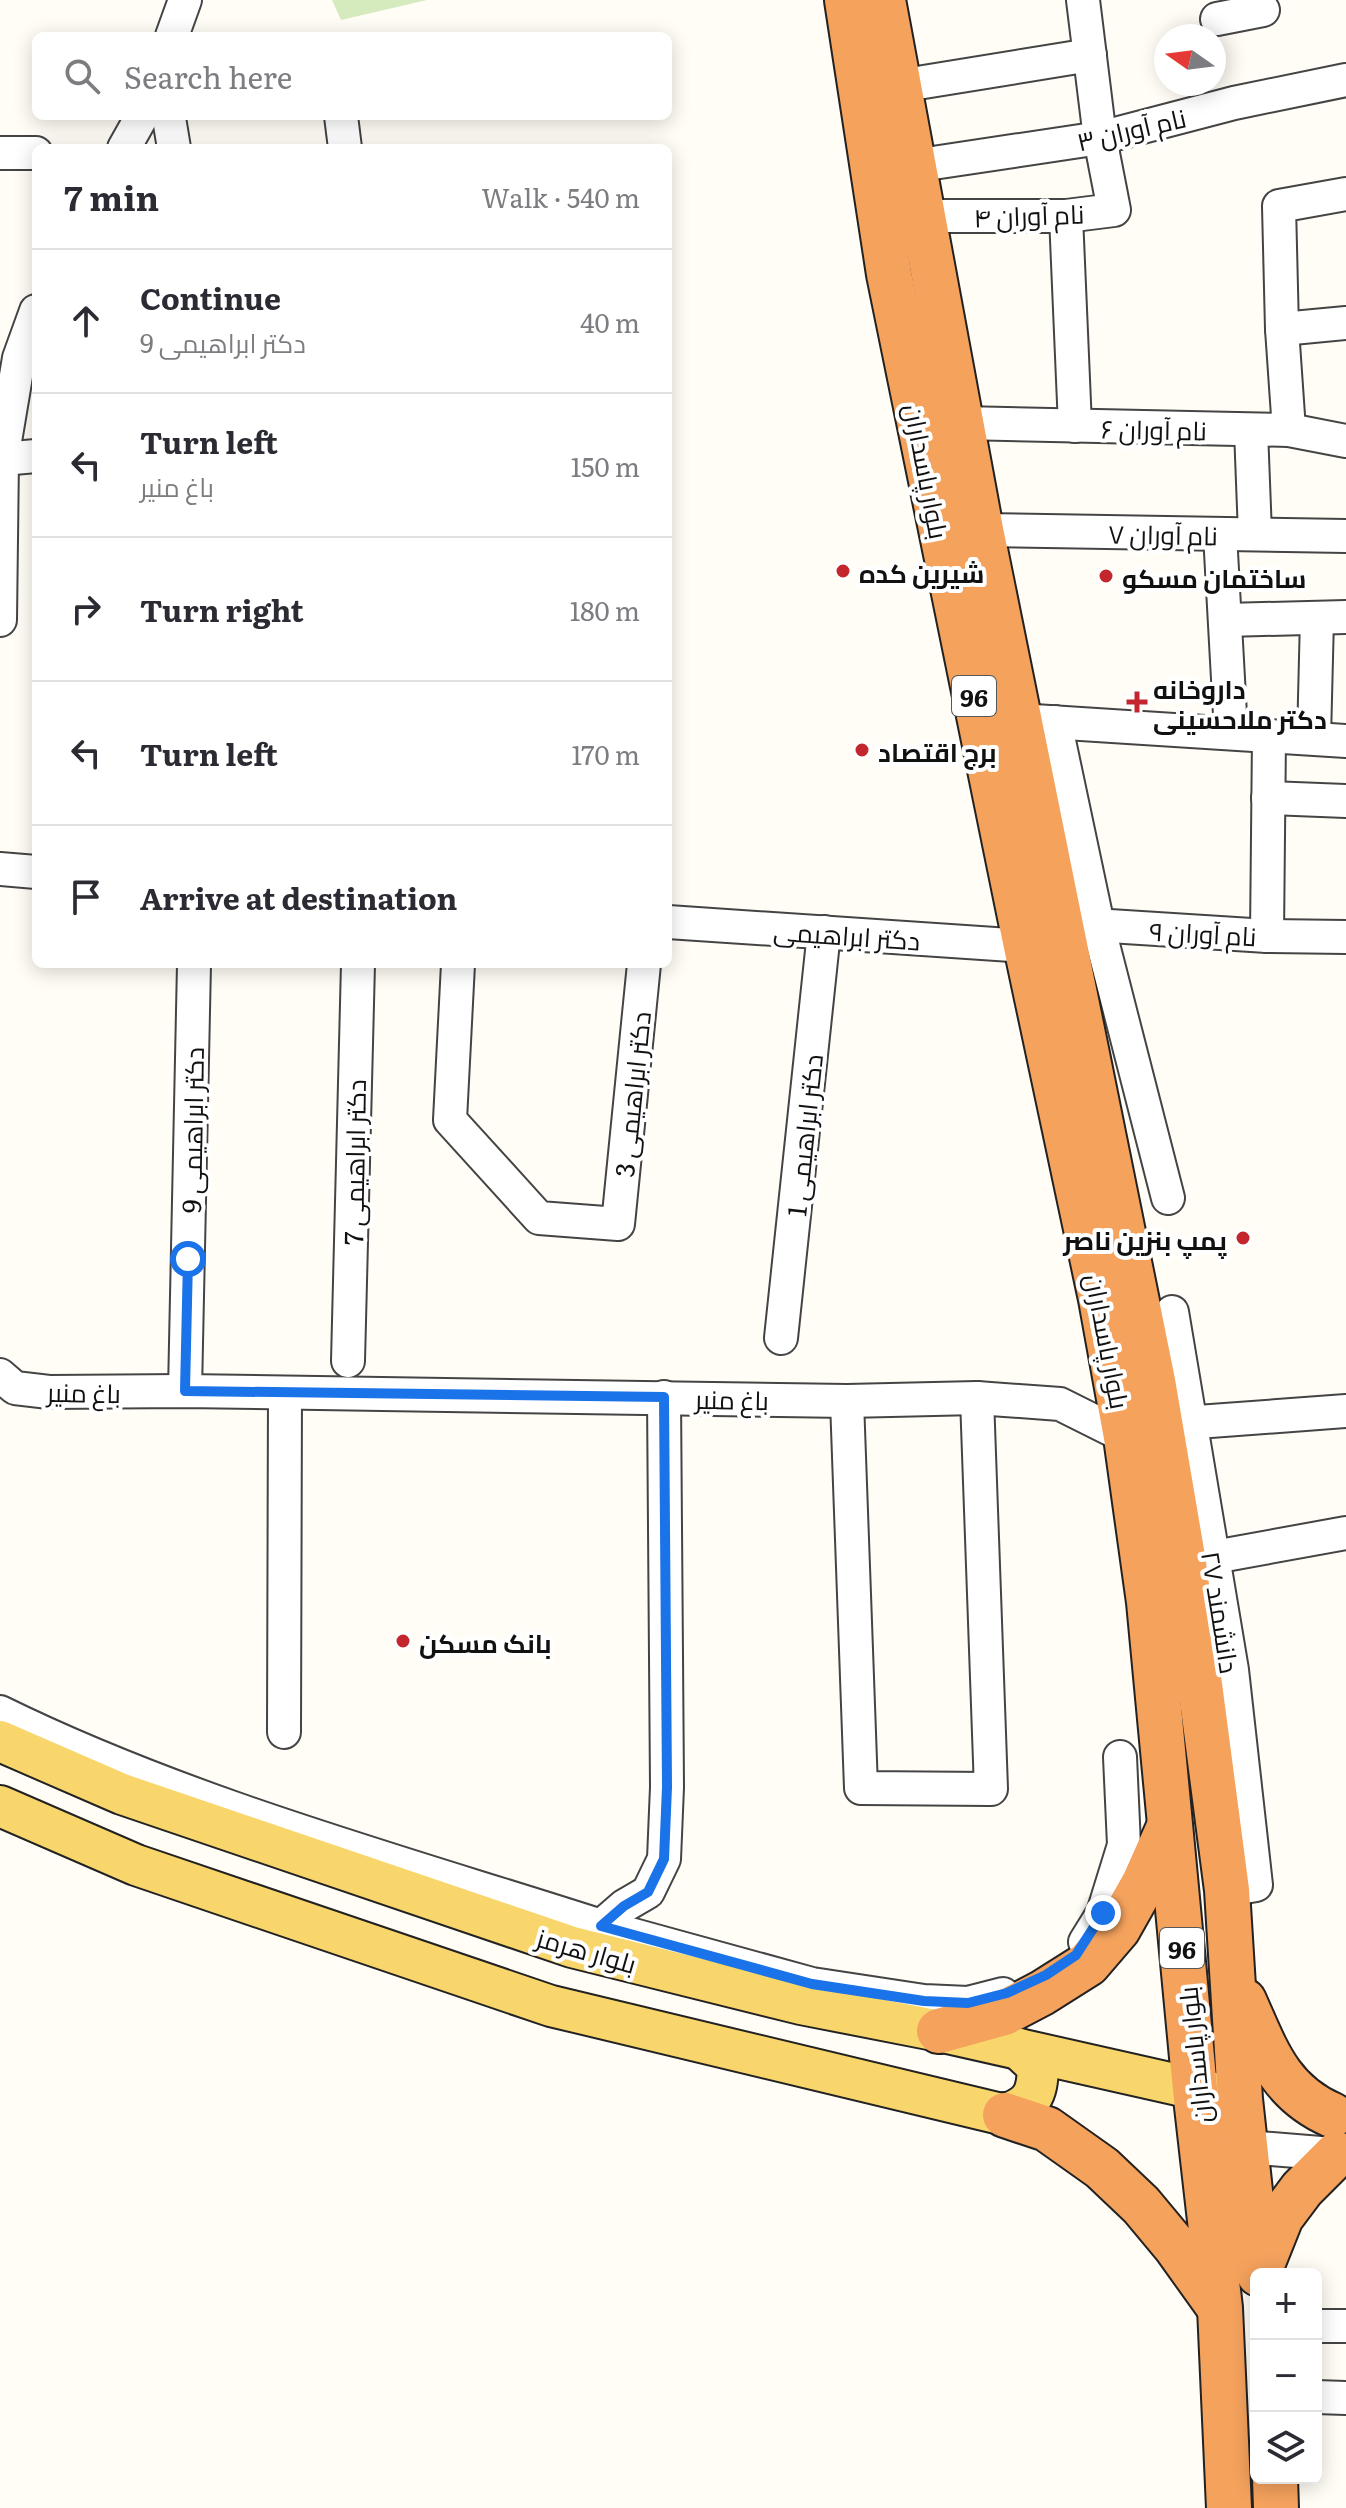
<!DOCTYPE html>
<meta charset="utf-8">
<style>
body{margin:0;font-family:Literata,Cairo,serif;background:#f2f2f3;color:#2b2b33}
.controls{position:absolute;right:24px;bottom:24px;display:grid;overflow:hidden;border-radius:12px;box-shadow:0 4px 20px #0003}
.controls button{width:72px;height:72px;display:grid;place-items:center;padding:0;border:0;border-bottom:2px solid #e1e1e2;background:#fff;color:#2b2b33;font:40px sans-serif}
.compass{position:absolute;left:1154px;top:24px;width:72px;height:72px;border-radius:50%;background:#fff;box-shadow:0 4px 20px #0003;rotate:284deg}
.stop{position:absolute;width:24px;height:24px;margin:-18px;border:6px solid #1a73e8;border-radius:50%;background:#fff}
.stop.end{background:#1a73e8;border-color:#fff;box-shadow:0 2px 8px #0008}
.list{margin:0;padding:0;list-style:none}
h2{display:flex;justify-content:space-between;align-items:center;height:104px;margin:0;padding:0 32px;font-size:34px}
h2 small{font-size:26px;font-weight:400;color:#7c7c81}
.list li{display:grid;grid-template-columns:52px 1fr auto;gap:24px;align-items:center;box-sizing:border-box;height:144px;padding:0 32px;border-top:2px solid #e1e1e2}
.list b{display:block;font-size:30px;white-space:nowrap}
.list p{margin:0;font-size:26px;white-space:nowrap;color:#7c7c81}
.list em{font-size:26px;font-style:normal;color:#7c7c81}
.icon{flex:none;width:44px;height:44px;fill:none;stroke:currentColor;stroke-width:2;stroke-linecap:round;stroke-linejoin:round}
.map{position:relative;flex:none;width:1346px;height:2508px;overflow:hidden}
.search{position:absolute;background:#fff;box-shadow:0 4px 20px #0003;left:32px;top:32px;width:640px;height:88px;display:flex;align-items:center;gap:20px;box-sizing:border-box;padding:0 28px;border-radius:12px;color:#7c7c81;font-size:30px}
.panel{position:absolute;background:#fff;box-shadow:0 4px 20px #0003;left:32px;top:144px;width:640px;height:824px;border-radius:12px}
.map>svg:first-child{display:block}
.green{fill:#d5ebbd}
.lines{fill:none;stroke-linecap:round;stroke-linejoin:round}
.minor-casing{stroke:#444;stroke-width:36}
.major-casing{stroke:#222;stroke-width:44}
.highway-casing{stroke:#222;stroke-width:48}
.minor{stroke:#fff;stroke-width:32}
.major{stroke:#f9d66b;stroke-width:40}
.highway{stroke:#f5a25d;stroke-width:44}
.route{stroke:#1a73e8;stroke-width:10}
.poi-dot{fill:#c4262e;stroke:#fff;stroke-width:3}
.labels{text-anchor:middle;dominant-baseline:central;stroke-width:8;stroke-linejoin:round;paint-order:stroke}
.shield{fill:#fff;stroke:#585858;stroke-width:2}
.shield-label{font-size:24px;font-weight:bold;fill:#111}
.street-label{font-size:26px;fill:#111;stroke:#fff}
.poi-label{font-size:26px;font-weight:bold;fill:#111;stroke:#fff;text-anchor:start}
</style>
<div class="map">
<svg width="1346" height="2508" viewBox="0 0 1346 2508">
<rect width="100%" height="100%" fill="#fffdf5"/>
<!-- green -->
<polygon class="green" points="332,0 427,0 341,20"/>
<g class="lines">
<!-- minor casing -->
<g class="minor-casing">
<g id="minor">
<polyline points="1217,19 1263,10"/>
<polyline points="172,36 185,0"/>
<polyline points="899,86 1090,55"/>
<polyline points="341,116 345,148"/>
<polyline points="169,118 174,148"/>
<polyline points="124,148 142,116"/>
<polyline points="0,153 36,153"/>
<polyline points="913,166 1100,138 1234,103 1346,80"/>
<polyline points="922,216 1066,216 1114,210 1100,138 1083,0"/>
<polyline points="1066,216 1075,426"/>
<polyline points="1282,329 1346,323"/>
<polyline points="961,423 1289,430 1346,441"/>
<polyline points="1251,430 1255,534"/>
<polyline points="1289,430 1282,329 1279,206 1346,194"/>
<polyline points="2,459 36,456"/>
<polyline points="981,530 1346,536"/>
<polyline points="1220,534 1231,733"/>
<polyline points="0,620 2,459 19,358 36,311"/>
<polyline points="1225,620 1346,617"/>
<polyline points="1034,721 1346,741"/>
<polyline points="1055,722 1098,925 1168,1198"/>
<polyline points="1314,738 1317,618"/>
<polyline points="1268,798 1346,801"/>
<polyline points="0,869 36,872"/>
<polyline points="668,922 1026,946"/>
<polyline points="1078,924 1267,936 1346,937"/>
<polyline points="1267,936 1269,736"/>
<polyline points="458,964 450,1120 539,1218 618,1224 644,964"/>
<polyline points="1172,1312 1232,1670 1256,1885 1227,1890"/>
<polyline points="781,1338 824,932"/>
<polyline points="348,1361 358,964"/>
<polyline points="0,1375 15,1388 49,1392 185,1391 847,1401 977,1398 1060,1404 1126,1437"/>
<polyline points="185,1391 194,964"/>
<polyline points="847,1401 861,1788 991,1789 977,1398"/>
<polyline points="1170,1424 1346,1411"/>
<polyline points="1192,1561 1346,1533"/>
<path d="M0 1712C187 1804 402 1862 601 1926L624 1906 648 1892 664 1859 667 1787 664 1397"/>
<polyline points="284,1732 285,1393"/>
<polyline points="601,1926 812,1984 924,2001 968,2003 1003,1994"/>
<polyline points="1085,1942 1103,1913 1124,1845 1120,1757"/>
<polyline points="1246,2147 1346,2155"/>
<polyline points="1316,2326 1346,2326"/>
<polyline points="1316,2397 1346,2398"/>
</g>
</g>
<!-- major casing -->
<g class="major-casing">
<g id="major">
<polyline points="0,1741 122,1794 572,1947 801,2004 939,2031 1227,2096"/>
<path d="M0 1806 136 1865 551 2006 1005 2115C1032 2104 1037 2096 1038 2067L1019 2049"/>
</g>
</g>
<!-- highway casing -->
<g class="highway-casing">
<g id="highway">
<polyline points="847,0 889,274 1026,946 1101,1299 1126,1437 1149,1602 1195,2089 1220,2308 1229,2508"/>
<polyline points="883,0 981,530 1153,1381 1184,1563 1227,1890 1240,2099 1259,2274"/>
<path d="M1244 2001C1266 2050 1279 2092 1332 2115"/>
<polyline points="939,2031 1004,2013 1042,1993 1088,1964 1118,1929 1144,1883 1169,1827"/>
<polyline points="1005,2115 1047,2129 1102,2168 1141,2205 1176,2247 1219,2307"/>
<polyline points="1261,2267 1281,2217 1302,2189 1337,2154"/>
<polyline points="1275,2478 1276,2508"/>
</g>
</g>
<!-- minor -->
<use href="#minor" class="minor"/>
<!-- major -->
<use href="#major" class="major"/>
<!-- highway -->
<use href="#highway" class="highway"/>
</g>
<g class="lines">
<!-- route -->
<polyline class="route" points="188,1259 185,1391 664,1397 667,1787 664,1859 648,1892 624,1906 601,1926 812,1984 924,2001 968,2003 1007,1993 1046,1975 1076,1955 1103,1913"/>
</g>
<!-- markers -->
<g class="poi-dot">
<circle cx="843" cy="571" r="8"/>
<circle cx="1106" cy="576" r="8"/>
<path d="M1133 690h8v8h8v8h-8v8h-8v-8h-8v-8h8z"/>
<circle cx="862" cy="750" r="8"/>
<circle cx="1243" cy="1238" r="8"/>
<circle cx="403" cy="1641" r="8"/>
</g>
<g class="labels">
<!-- shield labels -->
<g class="shield">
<rect x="952" y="676" width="44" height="40" rx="6"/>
<rect x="1160" y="1928" width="44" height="40" rx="6"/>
</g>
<g class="shield-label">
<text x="974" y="696">96</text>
<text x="1182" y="1948">96</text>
</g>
<!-- street labels -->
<g class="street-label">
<text transform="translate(1131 128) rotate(-13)">نام آوران ۳</text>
<text transform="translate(1029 214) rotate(-2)">نام آوران ۴</text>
<text transform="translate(1154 428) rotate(1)">نام آوران ۶</text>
<text transform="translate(928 471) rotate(79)">بلوار پاسداران</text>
<text transform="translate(1163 533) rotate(1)">نام آوران ۷</text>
<text transform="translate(1203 932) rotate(3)">نام آوران ۹</text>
<text transform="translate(847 934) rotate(4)">دکتر ابراهیمی</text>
<text transform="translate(631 1094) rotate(-84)">دکتر ابراهیمی 3</text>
<text transform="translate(191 1130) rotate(-89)">دکتر ابراهیمی 9</text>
<text transform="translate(803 1135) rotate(-84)">دکتر ابراهیمی 1</text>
<text transform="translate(353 1162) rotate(-89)">دکتر ابراهیمی 7</text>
<text transform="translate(1109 1341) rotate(79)">بلوار پاسداران</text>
<text transform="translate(84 1391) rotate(1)">باغ منیر</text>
<text transform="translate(732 1398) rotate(1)">باغ منیر</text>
<text transform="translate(1222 1612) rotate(81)">دانشمند ۲۷</text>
<text transform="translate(587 1949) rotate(16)">بلوار هرمز</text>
<text transform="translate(1193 2055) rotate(-96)">بلوار پاسداران</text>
</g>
<!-- poi labels -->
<g class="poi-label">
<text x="859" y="571">شیرین کده</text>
<text x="1122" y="576">ساختمان مسکو</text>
<text x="1153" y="687">داروخانه<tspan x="1153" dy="30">دکتر ملاحسینی</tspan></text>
<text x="878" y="750">برج اقتصاد</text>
<text x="1227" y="1238" text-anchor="end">پمپ بنزین ناصر</text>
<text x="419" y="1641">بانک مسکن</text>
</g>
</g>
</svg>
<div class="controls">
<button>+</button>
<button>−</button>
<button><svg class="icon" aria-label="layers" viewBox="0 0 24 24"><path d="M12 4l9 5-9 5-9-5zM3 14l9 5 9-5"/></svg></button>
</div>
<svg class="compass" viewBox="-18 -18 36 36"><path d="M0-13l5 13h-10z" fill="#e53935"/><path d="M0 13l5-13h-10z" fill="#7c7c81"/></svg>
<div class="stop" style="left:188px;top:1259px"></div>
<div class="stop end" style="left:1103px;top:1913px"></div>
<div class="search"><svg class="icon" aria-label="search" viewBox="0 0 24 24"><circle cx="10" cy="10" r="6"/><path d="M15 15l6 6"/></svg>Search here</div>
<section class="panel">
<h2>7 min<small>Walk · 540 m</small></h2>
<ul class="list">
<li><svg class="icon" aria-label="ahead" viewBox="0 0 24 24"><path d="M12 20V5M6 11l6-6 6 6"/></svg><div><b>Continue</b><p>دکتر ابراهیمی 9</p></div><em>40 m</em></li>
<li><svg class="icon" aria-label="left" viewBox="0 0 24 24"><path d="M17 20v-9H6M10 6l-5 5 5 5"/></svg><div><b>Turn left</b><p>باغ منیر</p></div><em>150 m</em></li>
<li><svg class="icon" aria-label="right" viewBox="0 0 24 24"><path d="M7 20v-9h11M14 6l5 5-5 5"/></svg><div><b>Turn right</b></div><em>180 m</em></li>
<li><svg class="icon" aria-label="left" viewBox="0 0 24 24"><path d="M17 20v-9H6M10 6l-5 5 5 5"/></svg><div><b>Turn left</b></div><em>170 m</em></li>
<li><svg class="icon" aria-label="arrive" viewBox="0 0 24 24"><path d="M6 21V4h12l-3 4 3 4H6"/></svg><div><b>Arrive at destination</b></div></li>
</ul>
</section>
</div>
